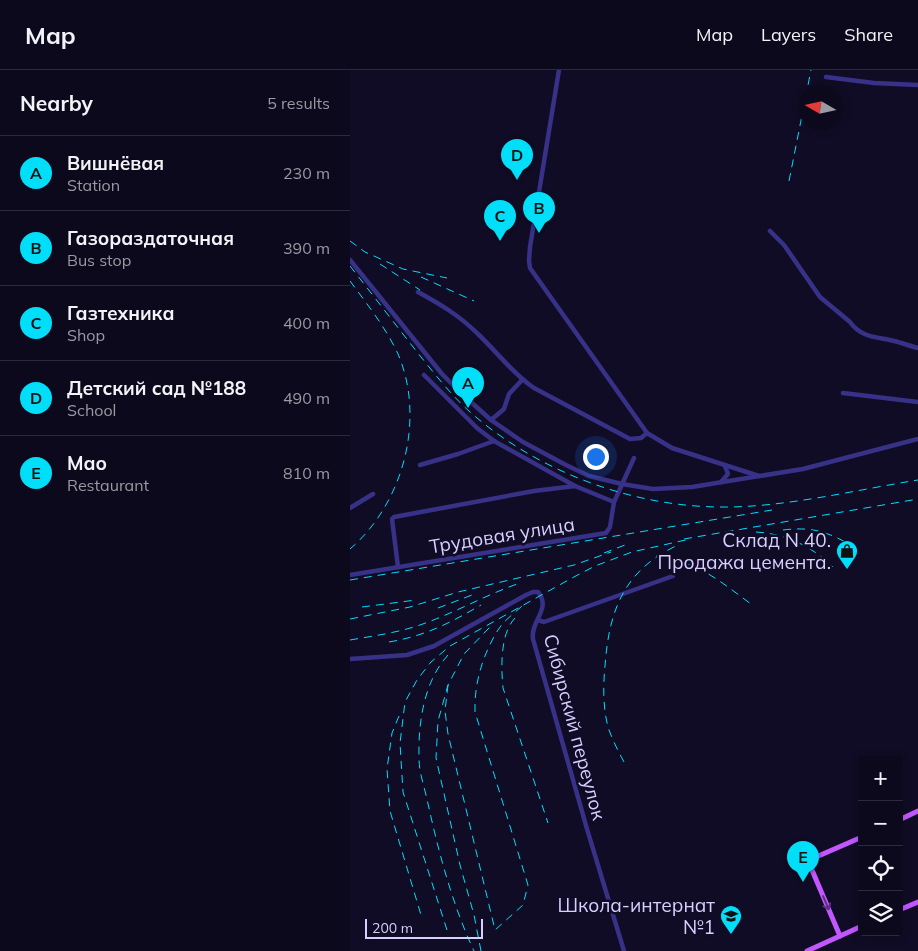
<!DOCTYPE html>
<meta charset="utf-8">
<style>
body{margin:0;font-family:Mulish,sans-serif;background:#151225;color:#f1f3f6}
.controls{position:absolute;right:15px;bottom:15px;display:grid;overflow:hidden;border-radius:5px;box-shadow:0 2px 8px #0003}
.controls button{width:45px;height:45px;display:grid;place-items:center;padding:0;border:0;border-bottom:1px solid #2c2a3b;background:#0c091c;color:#f1f3f6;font:25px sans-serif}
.compass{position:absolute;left:448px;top:15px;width:45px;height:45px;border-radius:50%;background:#0c091c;box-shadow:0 2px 8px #0003;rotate:279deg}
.scale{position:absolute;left:15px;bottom:12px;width:118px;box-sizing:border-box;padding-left:5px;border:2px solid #d6cfff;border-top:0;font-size:14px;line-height:18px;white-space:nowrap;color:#d6cfff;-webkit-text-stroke:4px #100c25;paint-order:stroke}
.you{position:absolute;left:245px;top:386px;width:18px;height:18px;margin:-12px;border:4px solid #fff;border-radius:50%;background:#1a73e8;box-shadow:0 0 0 8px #1a73e833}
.badge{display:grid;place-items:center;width:32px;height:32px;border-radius:50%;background:#00defa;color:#111;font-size:16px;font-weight:700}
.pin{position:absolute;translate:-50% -41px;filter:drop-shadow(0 1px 2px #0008)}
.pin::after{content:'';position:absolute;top:26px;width:18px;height:15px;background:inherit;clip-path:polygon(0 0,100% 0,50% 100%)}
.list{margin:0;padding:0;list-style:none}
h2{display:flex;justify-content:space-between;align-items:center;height:65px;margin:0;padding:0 20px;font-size:21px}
h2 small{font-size:16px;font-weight:400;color:#9a9aa3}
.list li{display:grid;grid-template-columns:32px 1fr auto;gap:15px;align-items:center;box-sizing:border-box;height:75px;padding:0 20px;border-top:1px solid #2c2a3b}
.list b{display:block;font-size:19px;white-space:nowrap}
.list p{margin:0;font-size:16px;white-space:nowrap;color:#9a9aa3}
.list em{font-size:16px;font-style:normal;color:#9a9aa3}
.icon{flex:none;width:28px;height:28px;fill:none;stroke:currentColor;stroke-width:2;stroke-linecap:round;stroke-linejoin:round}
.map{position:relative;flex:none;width:568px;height:881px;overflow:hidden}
header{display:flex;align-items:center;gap:30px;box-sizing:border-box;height:70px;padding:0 25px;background:#0c091c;border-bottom:1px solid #2c2a3b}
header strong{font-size:24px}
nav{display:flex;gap:28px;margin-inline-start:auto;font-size:18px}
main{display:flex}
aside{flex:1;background:#0c091c}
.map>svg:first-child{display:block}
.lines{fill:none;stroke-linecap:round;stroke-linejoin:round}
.minor{stroke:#373288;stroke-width:4.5}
.major{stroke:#c256ff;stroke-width:5}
.rail{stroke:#00defa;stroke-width:1;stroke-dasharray:8 6;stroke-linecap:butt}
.oneway{stroke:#602d87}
.labels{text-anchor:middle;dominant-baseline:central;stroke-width:5;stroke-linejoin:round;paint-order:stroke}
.street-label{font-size:19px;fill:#d6cfff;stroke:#100c25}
.poi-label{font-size:19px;fill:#d6cfff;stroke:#100c25;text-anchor:end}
</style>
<header>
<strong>Map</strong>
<nav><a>Map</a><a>Layers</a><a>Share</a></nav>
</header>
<main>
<aside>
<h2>Nearby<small>5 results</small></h2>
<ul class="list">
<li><span class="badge">A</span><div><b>Вишнёвая</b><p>Station</p></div><em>230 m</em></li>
<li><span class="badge">B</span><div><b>Газораздаточная</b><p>Bus stop</p></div><em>390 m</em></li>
<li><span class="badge">C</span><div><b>Газтехника</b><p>Shop</p></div><em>400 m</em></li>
<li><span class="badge">D</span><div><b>Детский сад №188</b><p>School</p></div><em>490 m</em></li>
<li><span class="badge">E</span><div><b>Мао</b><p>Restaurant</p></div><em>810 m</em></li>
</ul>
</aside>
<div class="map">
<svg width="568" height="881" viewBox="0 0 568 881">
<rect width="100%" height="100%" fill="#100c25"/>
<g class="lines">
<!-- minor -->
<g class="minor">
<polyline points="209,0 180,177 179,191 180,198 297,363 322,378 409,406"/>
<polyline points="476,7 524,13 568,15"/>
<path d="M420 161 434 175 470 227 500 252C511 268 528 267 544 271 552 273 560 276 568 278"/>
<polyline points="0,190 92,304 112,324 141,350 173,372 216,395 239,406 272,414 303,419 342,417 453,399 568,369"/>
<path d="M68 222C90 234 110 246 128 264 147 282 162 303 184 318L280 369 291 368 297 363"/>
<polyline points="74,305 127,358 144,371 225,416 264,432"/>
<polyline points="493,323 568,332"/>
<polyline points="141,350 154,339 159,324 172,310"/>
<polyline points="70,395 108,384 144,371"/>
<polyline points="371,412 378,404 375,396"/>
<polyline points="0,438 23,424"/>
<polyline points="48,497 42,449 44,447 184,421 225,416"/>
<polyline points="0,505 256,463 260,457 264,432 284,388"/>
<polyline points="188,550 194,552 323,506"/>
<path d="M0 589 57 585 84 576 176 525 183 522H188C202 539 180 551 183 569L237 759 274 881"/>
</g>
<!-- major -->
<g class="major">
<polyline points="549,750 568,741"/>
<polyline points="549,840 568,832"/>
<polyline points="490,866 462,800 461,792 466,787 512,767"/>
<polyline points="457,881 512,856"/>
</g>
<!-- rail -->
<g class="rail">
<polyline points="439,111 461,0"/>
<polyline points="0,171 15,182 53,199 97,208"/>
<polyline points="30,194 70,220"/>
<path d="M0 196C22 224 45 254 67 282 84 303 100 324 120 342 187 401 280 436 369 437 433 438 505 420 568 410"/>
<polyline points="71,207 124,231"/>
<path d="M0 211C17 234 36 258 48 284 76 349 53 434 0 479"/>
<path d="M433 460C465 456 480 463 508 479"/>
<path d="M406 462C437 464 461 476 483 497"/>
<polyline points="334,469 568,429"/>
<polyline points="254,483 275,475"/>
<path d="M306 486C348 492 367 509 401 534"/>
<polyline points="0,510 422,440"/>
<polyline points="12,537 66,530"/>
<polyline points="88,538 122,525"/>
<path d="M165 548C150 564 151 597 153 618L198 753"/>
<polyline points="0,549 60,537 108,522 224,495 261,482"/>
<path d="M0 570C23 566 45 563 67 556 103 544 135 525 170 513"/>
<path d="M39 572C75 566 100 553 131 535"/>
<path d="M98 585C74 611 68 653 69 688 69 702 74 716 77 729 88 780 102 834 124 881"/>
<path d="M98 615 95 641 98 664 145 860 173 835 178 815 125 642C124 613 133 584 148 560 154 550 165 543 173 535"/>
<polyline points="49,646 42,663 37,699 40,741 71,845"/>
<path d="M274 692C268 681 262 669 258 657 253 638 253 616 255 596 259 540 274 500 328 475"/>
<polyline points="97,860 53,722 50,673 55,632 67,610 81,592 100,576 222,508 245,496 282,482 340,469"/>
<polyline points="131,881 124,845 110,795 86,688 88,651 98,615 114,584 140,557"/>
</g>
</g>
<!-- one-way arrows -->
<defs><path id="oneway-shaft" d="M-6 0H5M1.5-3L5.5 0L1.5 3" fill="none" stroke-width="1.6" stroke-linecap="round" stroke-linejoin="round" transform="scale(1.25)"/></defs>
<use class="oneway" href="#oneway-shaft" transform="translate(476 833) rotate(67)"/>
<!-- icons -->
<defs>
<g id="shop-pin" transform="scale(1.125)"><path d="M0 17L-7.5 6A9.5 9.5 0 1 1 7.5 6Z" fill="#00defa" stroke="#100c25"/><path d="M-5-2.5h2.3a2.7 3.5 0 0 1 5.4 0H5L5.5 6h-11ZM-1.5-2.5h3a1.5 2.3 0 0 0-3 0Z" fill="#111"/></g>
<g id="school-pin" transform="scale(1.125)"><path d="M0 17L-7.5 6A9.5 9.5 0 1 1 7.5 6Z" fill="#00defa" stroke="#100c25"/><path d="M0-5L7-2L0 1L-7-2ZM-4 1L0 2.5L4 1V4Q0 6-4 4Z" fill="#111"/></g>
</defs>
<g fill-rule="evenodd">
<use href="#shop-pin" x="497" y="481"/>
<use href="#school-pin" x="381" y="846"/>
</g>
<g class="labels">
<!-- street labels -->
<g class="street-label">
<text transform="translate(152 465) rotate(-9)">Трудовая улица</text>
<text transform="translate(225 657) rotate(75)">Сибирский переулок</text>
</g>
<!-- poi labels -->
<g class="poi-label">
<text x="481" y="470">Склад N 40.<tspan x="481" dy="22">Продажа цемента.</tspan></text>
<text x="365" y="835">Школа-интернат<tspan x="365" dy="22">№1</tspan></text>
</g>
</g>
</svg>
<div class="controls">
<button>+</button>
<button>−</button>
<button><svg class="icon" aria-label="locate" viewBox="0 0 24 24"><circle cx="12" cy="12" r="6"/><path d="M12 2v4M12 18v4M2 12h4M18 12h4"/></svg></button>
<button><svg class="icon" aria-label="layers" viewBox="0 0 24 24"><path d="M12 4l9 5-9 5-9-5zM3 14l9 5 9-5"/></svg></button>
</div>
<svg class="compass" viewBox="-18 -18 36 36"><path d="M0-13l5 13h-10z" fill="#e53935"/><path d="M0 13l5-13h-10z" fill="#9a9aa3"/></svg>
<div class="scale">200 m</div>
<div class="you"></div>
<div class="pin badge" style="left:118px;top:338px">A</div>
<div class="pin badge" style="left:189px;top:163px">B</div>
<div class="pin badge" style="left:150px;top:171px">C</div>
<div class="pin badge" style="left:167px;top:110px">D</div>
<div class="pin badge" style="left:453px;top:812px">E</div>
</div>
</main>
